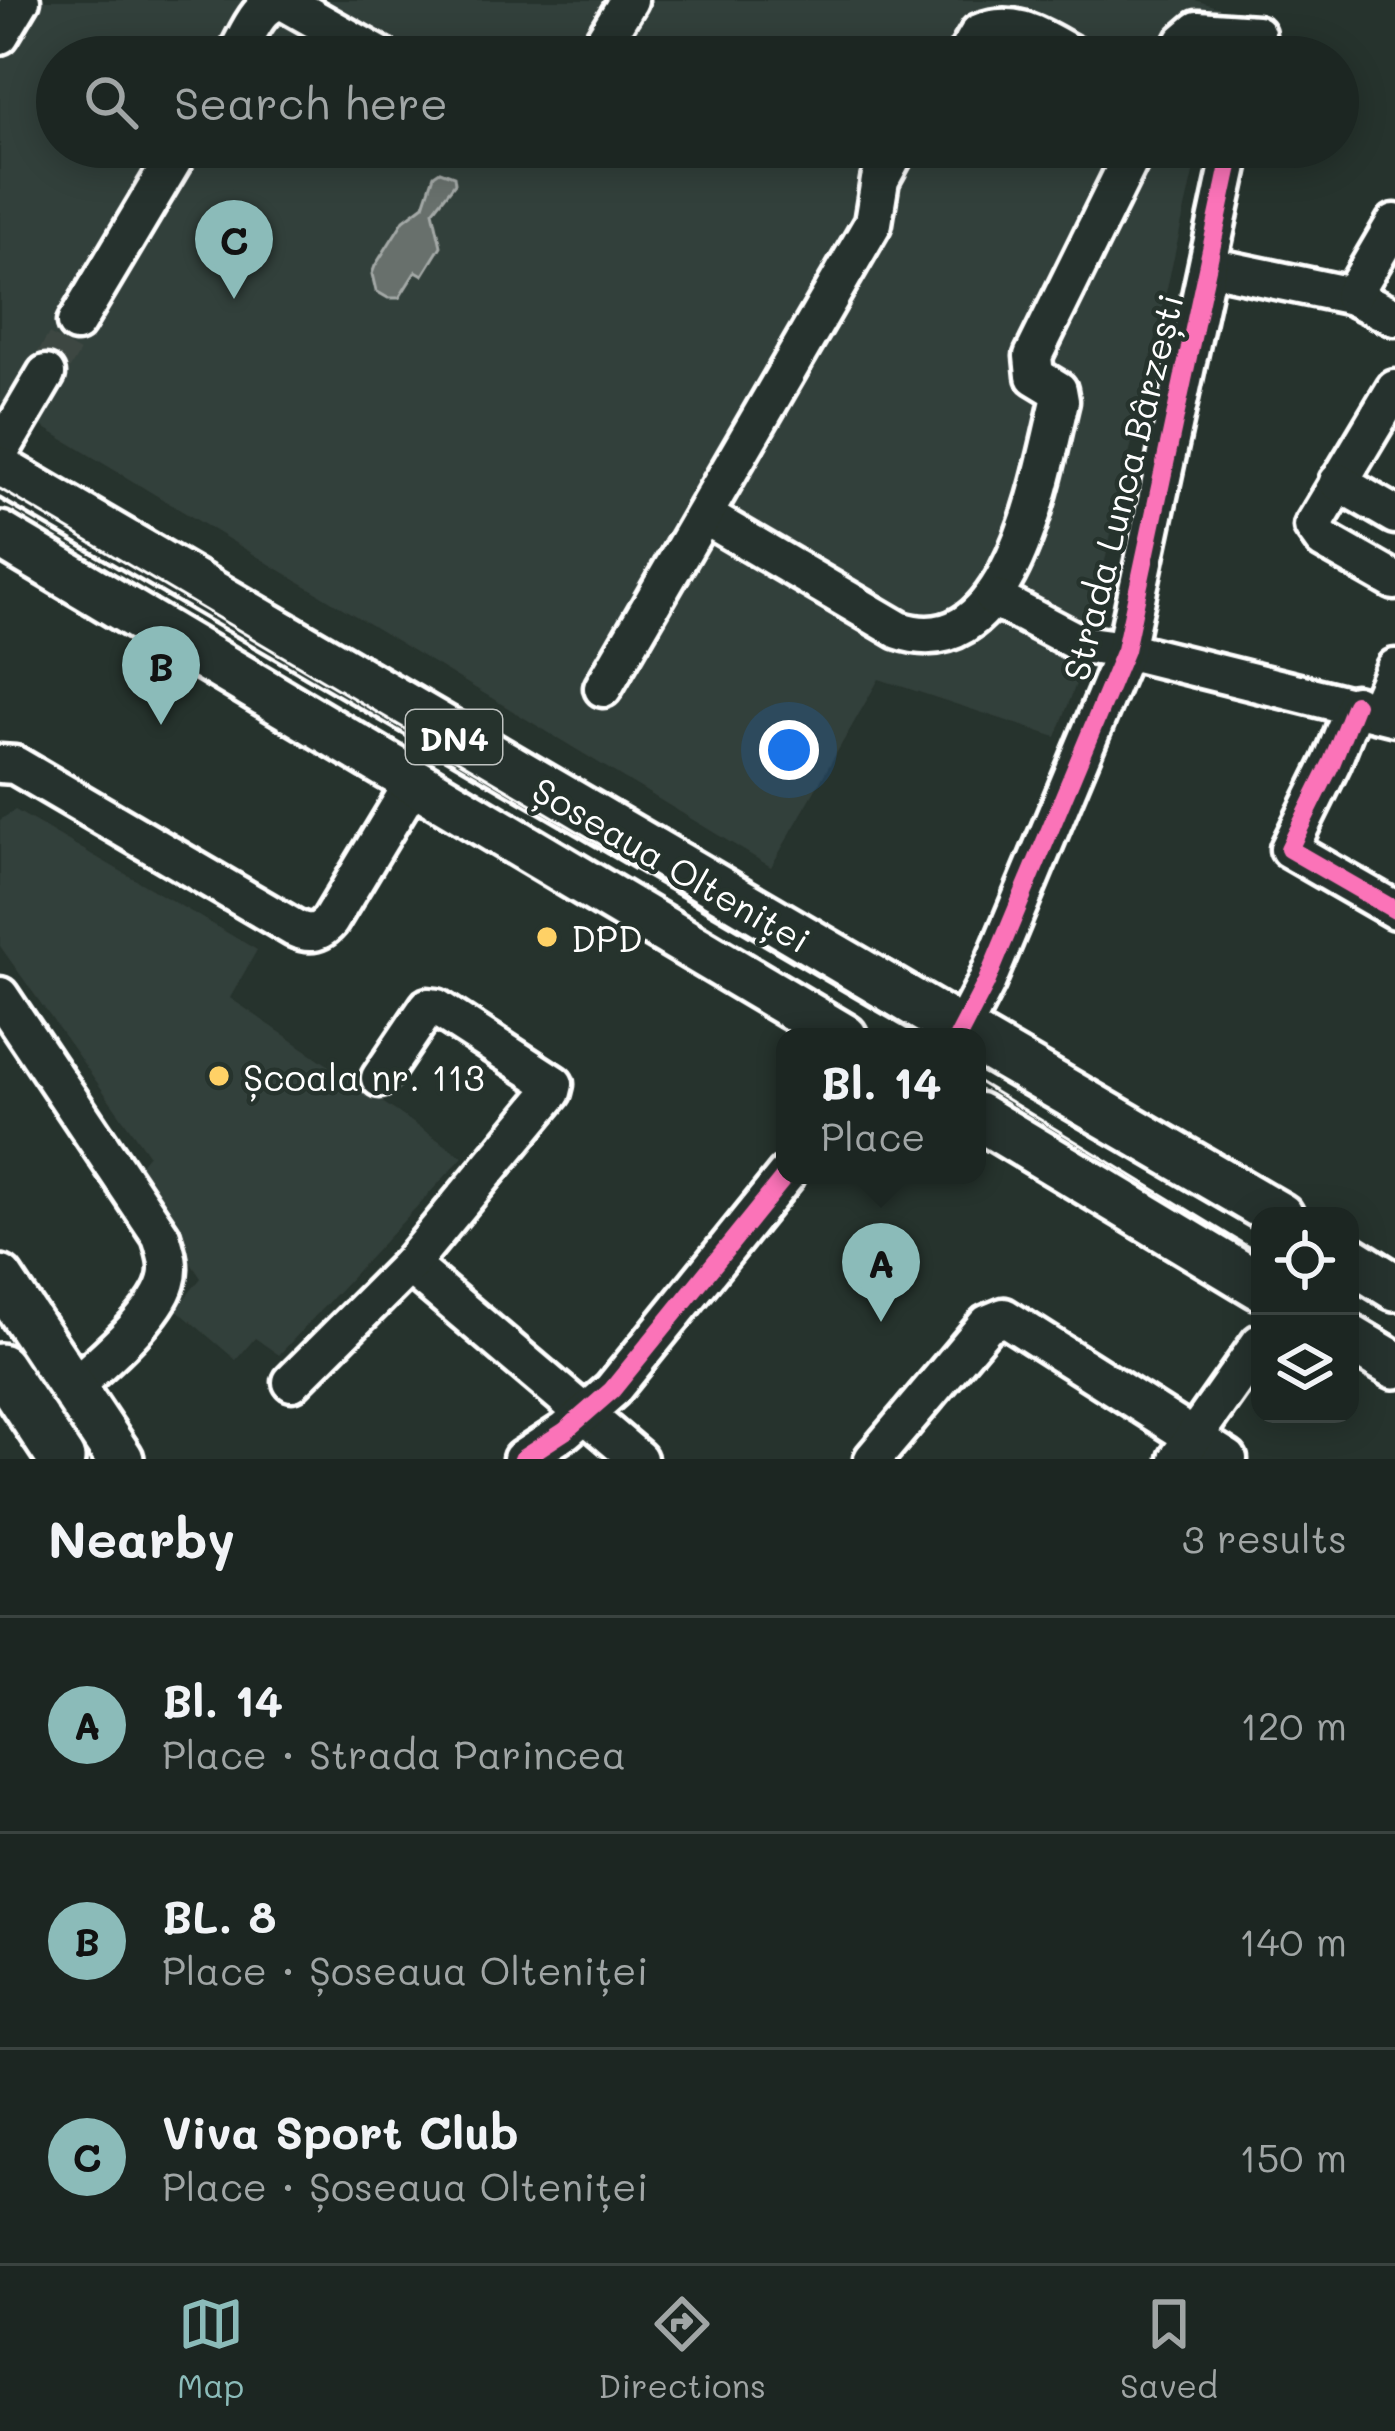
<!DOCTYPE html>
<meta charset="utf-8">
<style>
body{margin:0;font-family:Mali,sans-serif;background:#29322f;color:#f1f3f6}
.controls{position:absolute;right:36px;bottom:36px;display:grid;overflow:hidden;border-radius:24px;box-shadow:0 6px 30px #0003}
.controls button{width:108px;height:108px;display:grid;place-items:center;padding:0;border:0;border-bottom:3px solid #3a4340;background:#1c2622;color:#f1f3f6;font:60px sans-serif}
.you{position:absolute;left:789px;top:750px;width:42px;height:42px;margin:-30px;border:9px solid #fff;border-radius:50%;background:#1a73e8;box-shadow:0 0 0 18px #1a73e833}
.badge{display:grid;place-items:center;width:78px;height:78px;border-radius:50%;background:#8bbbb9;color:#111;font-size:39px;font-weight:700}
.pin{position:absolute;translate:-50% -99px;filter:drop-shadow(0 3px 6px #0008)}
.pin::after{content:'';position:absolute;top:63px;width:42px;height:36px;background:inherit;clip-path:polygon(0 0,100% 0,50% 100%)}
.popup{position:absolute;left:776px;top:1028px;width:210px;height:156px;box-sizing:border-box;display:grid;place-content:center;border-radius:24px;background:#1c2622;filter:drop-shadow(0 3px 9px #0005);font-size:39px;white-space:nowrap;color:#a0a5a5}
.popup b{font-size:45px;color:#f1f3f6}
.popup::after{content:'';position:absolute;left:50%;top:100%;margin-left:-24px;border:24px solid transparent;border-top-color:#1c2622}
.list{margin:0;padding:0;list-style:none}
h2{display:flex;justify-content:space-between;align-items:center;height:156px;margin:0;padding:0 48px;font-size:51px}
h2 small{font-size:39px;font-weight:400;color:#a0a5a5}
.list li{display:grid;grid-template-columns:78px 1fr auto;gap:36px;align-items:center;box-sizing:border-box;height:216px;padding:0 48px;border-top:3px solid #3a4340}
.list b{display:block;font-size:45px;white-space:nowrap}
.list p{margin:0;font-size:39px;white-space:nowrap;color:#a0a5a5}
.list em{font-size:39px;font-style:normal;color:#a0a5a5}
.icon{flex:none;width:66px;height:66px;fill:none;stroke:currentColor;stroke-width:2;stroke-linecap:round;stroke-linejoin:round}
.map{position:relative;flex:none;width:1395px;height:1459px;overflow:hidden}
.search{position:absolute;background:#1c2622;box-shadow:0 6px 30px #0003;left:36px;right:36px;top:36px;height:132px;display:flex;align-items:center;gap:30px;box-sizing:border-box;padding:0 42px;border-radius:66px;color:#a0a5a5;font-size:45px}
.sheet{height:804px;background:#1c2622}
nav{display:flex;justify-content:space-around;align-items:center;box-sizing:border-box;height:168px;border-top:3px solid #3a4340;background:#1c2622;font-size:33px;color:#a0a5a5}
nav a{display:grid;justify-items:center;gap:6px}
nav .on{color:#8bbbb9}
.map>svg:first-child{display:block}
.built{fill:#333f3a}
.water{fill:#67706c;stroke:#a4a9a7;stroke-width:3}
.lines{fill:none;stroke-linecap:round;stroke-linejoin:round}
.minor-tunnel{stroke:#3c4742;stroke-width:36;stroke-dasharray:36 18;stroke-linecap:butt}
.minor-casing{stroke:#fff;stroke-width:45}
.major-casing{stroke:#fff;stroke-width:54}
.minor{stroke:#26332d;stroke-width:36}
.major{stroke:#26332d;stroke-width:45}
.tram{stroke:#fff;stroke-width:3}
.cycleway-casing{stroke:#26332d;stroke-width:26}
.cycleway{stroke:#fb73b8;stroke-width:18}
.poi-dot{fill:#ffd166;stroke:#26332d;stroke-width:4.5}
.labels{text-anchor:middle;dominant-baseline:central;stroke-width:9;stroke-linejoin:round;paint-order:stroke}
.shield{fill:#26332d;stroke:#bec2c0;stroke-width:3}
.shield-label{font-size:33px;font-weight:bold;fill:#fff}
.street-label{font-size:36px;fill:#fff;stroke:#26332d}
.poi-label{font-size:36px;fill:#fff;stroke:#26332d;text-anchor:start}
</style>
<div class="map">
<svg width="1395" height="1459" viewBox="0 0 1395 1459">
<rect width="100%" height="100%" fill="#26332d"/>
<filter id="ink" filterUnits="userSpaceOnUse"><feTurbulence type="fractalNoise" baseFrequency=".00833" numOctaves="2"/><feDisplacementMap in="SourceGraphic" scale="24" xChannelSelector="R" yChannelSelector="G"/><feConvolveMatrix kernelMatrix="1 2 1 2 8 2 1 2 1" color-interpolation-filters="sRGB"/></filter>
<g filter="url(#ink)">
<!-- built -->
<g class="built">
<polygon points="0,0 1195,0 1229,11 1219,57 57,57 57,147 1199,147 1079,676 1056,737 879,679 771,867 0,401"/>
<polygon points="15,810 257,950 230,998 463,1157 279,1355 255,1338 236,1360 176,1309 201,1278 131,1175 148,1154 0,946 0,820"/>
</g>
<!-- water -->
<polygon class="water" points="440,171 454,176 455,183 433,211 441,246 423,275 416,271 399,298 388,298 376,291 372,274 375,266 404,220 424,205 434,175"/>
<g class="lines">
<!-- minor-tunnel -->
<polyline class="minor-tunnel" points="46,374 76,323"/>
<!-- minor casing -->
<g class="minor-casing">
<g id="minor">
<polyline points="0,35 21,0"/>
<path d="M235 57C247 37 258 2 283 1L382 57"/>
<polyline points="594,57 629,0"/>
<path d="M965 57 979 33C1016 17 1044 40 1076 57"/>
<polyline points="1178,57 1184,42 1198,30 1256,34"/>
<polyline points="1209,266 1352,296 1395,317"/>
<polyline points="1352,296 1395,223"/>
<polyline points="76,323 181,147"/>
<polyline points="1395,389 1313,526 1323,540 1395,581"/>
<polyline points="0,452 46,374"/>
<polyline points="1338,482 1395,515"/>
<path d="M705 516 899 630C1011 669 1042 474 1060 401L1058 390 1035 376 1033 356 1136 147"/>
<polyline points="994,598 1081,644 1125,650 1395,717"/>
<polyline points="603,688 873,223 880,180 898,147"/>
<polyline points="1355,704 1332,762 1289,849 1395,910"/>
<polyline points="1377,709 1395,668"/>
<path d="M0 764 15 765 294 928C309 935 319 934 330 921L415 780"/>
<path d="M0 996 161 1236C166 1252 171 1266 166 1282 157 1315 98 1365 72 1388"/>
<polyline points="958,1037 986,983 1125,650 1233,147"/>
<polyline points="409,1265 638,1459"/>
<polyline points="292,1382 409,1265 552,1092 554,1084 437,1008 428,1007 380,1078"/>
<polyline points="522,1459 565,1431 612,1390 786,1175"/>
<polyline points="873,1459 987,1324 1004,1317 1228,1459"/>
<polyline points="1178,1459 1260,1343"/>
</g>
</g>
<!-- major casing -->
<g class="major-casing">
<g id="major">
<polyline points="0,470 972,1037"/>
<polyline points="0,535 844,1037"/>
<polyline points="977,1040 1280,1216"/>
<polyline points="977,1116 1260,1286"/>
<polyline points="1350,1259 1395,1287"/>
<polyline points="0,1279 120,1459"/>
<polyline points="1350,1338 1395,1365"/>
<polyline points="0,1367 61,1459"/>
</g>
</g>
<!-- minor -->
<use href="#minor" class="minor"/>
<!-- major -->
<use href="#major" class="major"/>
<!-- tram -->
<g class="tram">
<polyline points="0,489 925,1037"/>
<polyline points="977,1081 1260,1254"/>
<polyline points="1350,1308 1395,1335"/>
</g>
<!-- cycleway casing -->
<g class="cycleway-casing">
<g id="cycleway">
<polyline points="1355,704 1332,762 1289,849 1395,910"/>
<polyline points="958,1037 986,983 1125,650 1233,147"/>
<polyline points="522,1459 565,1431 612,1390 786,1175"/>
</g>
</g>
<!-- cycleway -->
<use href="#cycleway" class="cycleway"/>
</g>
</g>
<!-- markers -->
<g class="poi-dot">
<circle cx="547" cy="937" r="12"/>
<circle cx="219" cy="1076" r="12"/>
</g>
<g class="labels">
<!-- shield labels -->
<rect class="shield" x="406" y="710" width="96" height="54" rx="9"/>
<g class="shield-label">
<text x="454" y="737">DN4</text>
</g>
<!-- street labels -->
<g class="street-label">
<text transform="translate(1122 487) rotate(-76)">Strada Lunca Bârzești</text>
<text transform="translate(672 864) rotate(30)">Șoseaua Olteniței</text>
</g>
<!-- poi labels -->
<g class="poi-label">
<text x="571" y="937">DPD</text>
<text x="243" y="1076">Școala nr. 113</text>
</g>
</g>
</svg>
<div class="controls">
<button><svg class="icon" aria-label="locate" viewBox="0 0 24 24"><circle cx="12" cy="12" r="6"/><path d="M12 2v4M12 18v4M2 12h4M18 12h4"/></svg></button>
<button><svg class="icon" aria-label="layers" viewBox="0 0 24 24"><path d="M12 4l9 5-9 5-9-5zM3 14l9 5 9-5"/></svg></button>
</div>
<div class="you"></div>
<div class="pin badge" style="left:881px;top:1322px">A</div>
<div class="popup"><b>Bl. 14</b>Place</div>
<div class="pin badge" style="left:161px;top:725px">B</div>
<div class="pin badge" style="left:234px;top:299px">C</div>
<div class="search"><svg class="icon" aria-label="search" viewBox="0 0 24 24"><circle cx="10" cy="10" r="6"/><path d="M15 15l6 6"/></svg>Search here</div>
</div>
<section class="sheet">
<h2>Nearby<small>3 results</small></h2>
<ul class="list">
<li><span class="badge">A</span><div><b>Bl. 14</b><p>Place · Strada Parincea</p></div><em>120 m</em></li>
<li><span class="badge">B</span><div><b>BL. 8</b><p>Place · Șoseaua Olteniței</p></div><em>140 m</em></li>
<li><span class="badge">C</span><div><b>Viva Sport Club</b><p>Place · Șoseaua Olteniței</p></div><em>150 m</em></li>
</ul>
</section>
<nav>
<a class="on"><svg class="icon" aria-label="map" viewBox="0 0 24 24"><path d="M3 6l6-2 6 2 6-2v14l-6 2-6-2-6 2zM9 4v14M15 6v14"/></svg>Map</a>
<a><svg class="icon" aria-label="directions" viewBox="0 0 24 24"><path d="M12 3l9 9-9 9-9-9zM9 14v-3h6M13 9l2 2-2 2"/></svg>Directions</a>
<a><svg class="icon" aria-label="saved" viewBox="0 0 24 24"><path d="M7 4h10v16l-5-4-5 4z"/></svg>Saved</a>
</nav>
